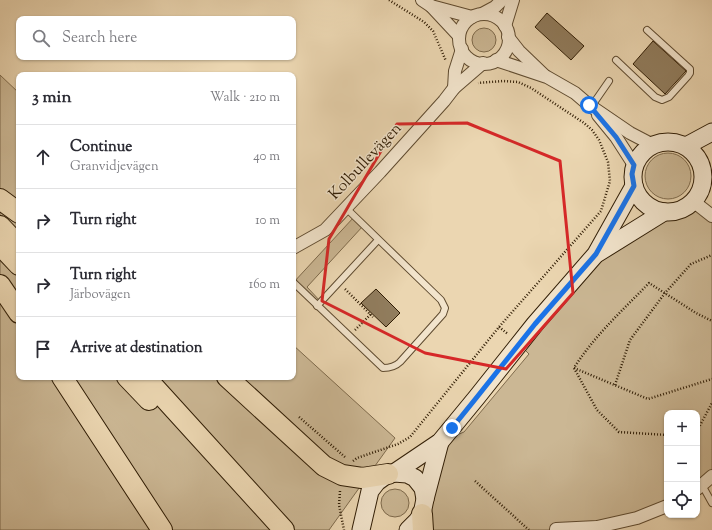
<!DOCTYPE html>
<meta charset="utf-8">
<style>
body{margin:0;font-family:"Sorts Mill Goudy",serif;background:#f7f7f7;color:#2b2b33}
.controls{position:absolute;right:12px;bottom:12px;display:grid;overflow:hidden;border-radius:8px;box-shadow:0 1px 3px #0004}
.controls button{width:36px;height:36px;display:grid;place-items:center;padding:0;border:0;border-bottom:1px solid #e1e1e2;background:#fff;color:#2b2b33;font:20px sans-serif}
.stop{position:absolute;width:12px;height:12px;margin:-9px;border:3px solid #1a73e8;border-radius:50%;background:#fff}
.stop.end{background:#1a73e8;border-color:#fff;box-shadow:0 1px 4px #0008}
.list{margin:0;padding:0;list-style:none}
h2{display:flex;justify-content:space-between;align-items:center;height:52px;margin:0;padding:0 16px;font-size:17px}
h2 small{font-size:13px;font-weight:400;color:#7c7c81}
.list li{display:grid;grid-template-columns:26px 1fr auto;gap:12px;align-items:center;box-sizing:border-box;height:64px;padding:0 16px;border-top:1px solid #e1e1e2}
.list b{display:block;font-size:15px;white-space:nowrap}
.list p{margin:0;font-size:13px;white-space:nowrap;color:#7c7c81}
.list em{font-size:13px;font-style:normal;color:#7c7c81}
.icon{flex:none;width:22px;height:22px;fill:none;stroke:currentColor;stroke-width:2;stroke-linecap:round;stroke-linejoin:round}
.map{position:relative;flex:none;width:712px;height:530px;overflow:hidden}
.search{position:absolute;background:#fff;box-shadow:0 1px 3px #0004;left:16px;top:16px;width:280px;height:44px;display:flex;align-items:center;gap:10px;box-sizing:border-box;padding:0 14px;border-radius:8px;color:#7c7c81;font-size:15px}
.panel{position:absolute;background:#fff;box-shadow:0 1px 3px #0004;left:16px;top:72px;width:280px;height:308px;border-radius:8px}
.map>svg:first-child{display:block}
.green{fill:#cbb794;stroke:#7e6a4c}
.building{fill:#917d5e;stroke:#301d05}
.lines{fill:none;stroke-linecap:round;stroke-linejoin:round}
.service-casing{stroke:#5f4b30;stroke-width:8}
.minor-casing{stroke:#5f4b30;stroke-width:14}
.secondary-casing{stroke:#301d05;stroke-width:19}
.trunk-casing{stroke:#301d05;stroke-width:22}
.path{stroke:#301d05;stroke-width:2.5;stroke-dasharray:1 2;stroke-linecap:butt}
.service{stroke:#f2e4cc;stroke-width:6}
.minor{stroke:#f2e4cc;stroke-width:12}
.secondary{stroke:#f2e4cc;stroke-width:17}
.trunk{stroke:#ebd6b1;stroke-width:20}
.route{stroke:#1a73e8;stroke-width:5}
.marked{fill:none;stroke:#d62828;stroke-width:3;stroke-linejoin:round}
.labels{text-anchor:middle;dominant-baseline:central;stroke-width:3;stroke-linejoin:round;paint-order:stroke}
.street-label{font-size:16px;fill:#301d05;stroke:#f2e4cc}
</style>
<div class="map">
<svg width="712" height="530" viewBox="0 0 712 530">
<rect width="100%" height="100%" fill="#ebd6b1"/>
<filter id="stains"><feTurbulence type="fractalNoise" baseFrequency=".005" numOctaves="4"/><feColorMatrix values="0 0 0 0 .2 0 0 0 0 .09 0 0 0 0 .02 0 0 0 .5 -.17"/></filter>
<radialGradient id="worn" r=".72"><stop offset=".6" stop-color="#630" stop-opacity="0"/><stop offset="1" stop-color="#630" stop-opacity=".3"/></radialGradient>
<!-- green -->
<g class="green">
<circle cx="484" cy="40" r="12"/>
<polygon points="0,75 19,93 19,377 293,377 293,345 395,438 329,530 0,530"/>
<circle cx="668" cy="176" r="23"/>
<path d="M693 201 712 216V476L697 489V413H667V506L556 530H423L440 442 464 432 529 354 519 344 596 254 664 212C676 212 684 209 693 201Z"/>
<polygon points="354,217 363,226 307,287 321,302 317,306 293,283"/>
<circle cx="395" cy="503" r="14"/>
</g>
<!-- building -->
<g class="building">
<polygon points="547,13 584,46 571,60 535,27"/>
<polygon points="653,41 686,71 665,94 633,64"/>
<polygon points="376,289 400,313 386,327 361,303"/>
</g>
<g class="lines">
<!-- service casing -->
<g class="service-casing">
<g id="service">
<polyline points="616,60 655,97 662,100 669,97 688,76 690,73 690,69 647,30"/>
<polyline points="591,107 609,81"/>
<path d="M293 282 383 368C390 368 395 367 400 362L443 314 445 308 441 300 346 208"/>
<polyline points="317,306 378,240"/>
<polyline points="702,485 712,503"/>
</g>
</g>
<!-- minor casing -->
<g class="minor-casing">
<g id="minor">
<polyline points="422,0 431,6 459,36"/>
<polyline points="431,6 472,17"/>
<polyline points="482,14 495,7 502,0"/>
<circle cx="484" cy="39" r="25"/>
<polyline points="505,26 513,0"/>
<polyline points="508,37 519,51 544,75"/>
<polyline points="496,60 547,77 575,93 589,105 630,133 653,145"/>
<polyline points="454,88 455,71 462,49"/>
<polyline points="598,115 616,137 634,165"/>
<polyline points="693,201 712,216"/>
<polyline points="293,248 325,230 380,172 444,101 454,88 483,63"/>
<polyline points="697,489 712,476"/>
<polyline points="556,529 597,527 637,518 667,506"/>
</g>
</g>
<!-- secondary casing -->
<g class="secondary-casing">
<g id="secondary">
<circle cx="668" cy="177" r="35"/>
<polyline points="686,146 712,132"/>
<polyline points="598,253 664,212"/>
<polyline points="394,473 440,442 477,397 535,324 596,254 634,186"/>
<polyline points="425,499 440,442"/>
<polyline points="361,530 370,491 377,482 388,474 394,473 407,474 415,478 423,488 425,499 422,514 417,521 408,530"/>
</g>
</g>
<!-- trunk casing -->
<g class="trunk-casing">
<g id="trunk">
<polyline points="0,199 19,213"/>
<polyline points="0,226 19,246"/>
<polyline points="0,245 19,265"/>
<polyline points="0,285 19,313"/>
<polyline points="62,377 162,530"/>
<polyline points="127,377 149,400"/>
<polyline points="145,377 284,530"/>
<polyline points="227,377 324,466 342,475 362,478 388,474"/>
<polyline points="422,514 423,530"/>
</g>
</g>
<!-- path -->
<g class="path">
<polyline points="389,0 424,22 433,31 446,61"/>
<polyline points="345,289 373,317"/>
<polyline points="499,327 508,334"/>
<polyline points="355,330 371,314"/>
<polyline points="574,368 648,399 712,379"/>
<polyline points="615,385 630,340 665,293 691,264 712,255"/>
<polyline points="299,417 345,457"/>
<polyline points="697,431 712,403"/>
<path d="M667 435 619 432 597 410 574 368C594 336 623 310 649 283L696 313 712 321"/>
<polyline points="353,461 357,458 398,444 410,437 499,327 601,211 610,181 608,162 599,140 592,130 584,123 531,88 518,82 503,81 478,83"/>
<polyline points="475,481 529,530"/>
<polyline points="340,491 339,505 344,530"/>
</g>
<!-- service -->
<use href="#service" class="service"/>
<!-- minor -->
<use href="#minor" class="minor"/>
<!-- secondary -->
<use href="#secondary" class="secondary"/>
<!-- trunk -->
<use href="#trunk" class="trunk"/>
</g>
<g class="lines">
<!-- route -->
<polyline class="route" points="452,428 477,397 535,324 596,254 634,186 632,174 634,165 616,137 589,105"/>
</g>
<!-- marked area -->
<path class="marked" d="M467 123 560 161 573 293 506 369 425 353 322 301 329 239 397 124Z"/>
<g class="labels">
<!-- street labels -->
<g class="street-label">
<text transform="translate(366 162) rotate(-47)">Kolbullevägen</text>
</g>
</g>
<rect width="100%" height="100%" filter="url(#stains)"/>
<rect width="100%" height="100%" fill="url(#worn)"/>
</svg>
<div class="controls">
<button>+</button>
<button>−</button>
<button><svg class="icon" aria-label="locate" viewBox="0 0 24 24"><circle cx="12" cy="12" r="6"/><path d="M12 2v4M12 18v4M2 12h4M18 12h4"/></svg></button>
</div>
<div class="stop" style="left:589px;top:105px"></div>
<div class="stop end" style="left:452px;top:428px"></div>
<div class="search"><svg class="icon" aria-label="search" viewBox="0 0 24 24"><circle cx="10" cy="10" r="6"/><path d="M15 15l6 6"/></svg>Search here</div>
<section class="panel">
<h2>3 min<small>Walk · 210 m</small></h2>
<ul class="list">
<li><svg class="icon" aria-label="ahead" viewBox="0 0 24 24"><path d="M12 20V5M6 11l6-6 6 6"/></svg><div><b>Continue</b><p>Granvidjevägen</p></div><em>40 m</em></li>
<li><svg class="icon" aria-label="right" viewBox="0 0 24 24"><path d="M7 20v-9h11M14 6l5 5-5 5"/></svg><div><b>Turn right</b></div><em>10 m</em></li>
<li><svg class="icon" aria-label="right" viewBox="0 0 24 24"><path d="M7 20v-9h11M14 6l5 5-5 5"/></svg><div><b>Turn right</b><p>Järbovägen</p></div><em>160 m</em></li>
<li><svg class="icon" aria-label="arrive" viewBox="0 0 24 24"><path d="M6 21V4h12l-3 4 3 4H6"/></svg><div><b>Arrive at destination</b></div></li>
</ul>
</section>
</div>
